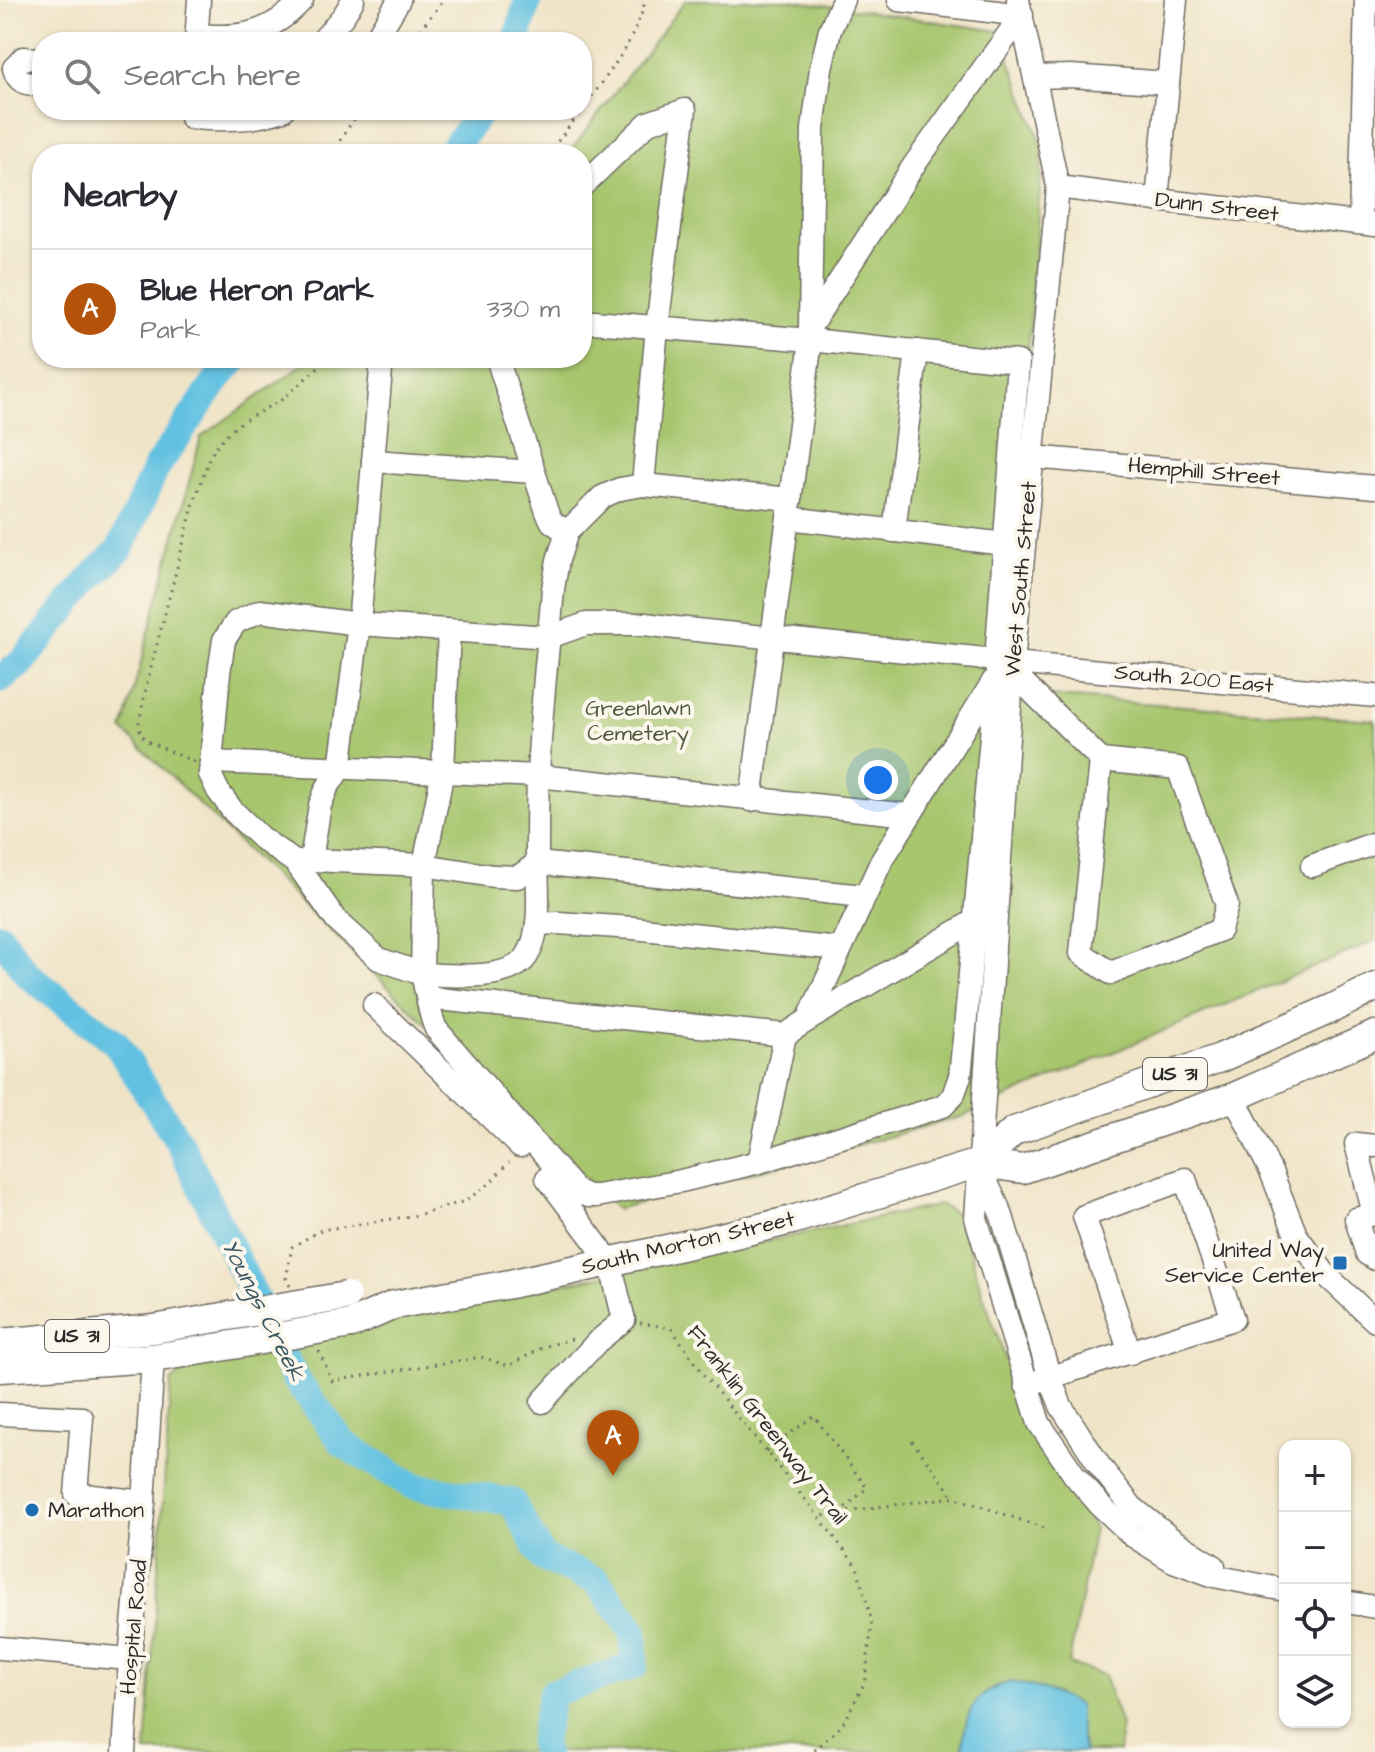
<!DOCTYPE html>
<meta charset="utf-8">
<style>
body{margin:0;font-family:"Architects Daughter",sans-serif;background:#f2f2f3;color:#2b2b33}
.controls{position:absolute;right:24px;bottom:24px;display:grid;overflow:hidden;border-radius:16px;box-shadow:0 2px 6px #0004}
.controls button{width:72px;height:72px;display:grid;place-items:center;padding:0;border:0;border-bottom:2px solid #e1e1e2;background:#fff;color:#2b2b33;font:40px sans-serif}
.you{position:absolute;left:878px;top:780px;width:28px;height:28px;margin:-20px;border:6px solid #fff;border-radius:50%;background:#1a73e8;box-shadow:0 0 0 12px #1a73e833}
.badge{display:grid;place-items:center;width:52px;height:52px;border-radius:50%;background:#b45309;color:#fff;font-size:26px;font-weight:700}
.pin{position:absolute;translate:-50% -66px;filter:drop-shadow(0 2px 4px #0008)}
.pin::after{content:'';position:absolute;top:42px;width:28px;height:24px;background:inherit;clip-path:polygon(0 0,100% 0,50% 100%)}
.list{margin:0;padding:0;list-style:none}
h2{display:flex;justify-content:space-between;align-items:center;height:104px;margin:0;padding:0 32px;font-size:34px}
h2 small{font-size:26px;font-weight:400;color:#7c7c81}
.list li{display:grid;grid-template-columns:52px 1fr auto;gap:24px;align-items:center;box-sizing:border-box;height:120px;padding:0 32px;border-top:2px solid #e1e1e2}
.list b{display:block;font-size:30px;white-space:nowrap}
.list p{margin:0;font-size:26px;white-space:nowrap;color:#7c7c81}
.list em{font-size:26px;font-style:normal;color:#7c7c81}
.icon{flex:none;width:44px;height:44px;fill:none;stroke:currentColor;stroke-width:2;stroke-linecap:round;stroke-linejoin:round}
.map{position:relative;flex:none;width:1375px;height:1752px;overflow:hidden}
.search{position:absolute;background:#fff;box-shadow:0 2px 6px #0004;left:32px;top:32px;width:560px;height:88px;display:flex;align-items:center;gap:20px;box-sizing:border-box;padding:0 28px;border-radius:32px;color:#7c7c81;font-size:30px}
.panel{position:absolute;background:#fff;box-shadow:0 2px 6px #0004;left:32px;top:144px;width:560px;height:224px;border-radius:32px}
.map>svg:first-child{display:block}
.green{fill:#a7c66e;stroke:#69784c;stroke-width:2}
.water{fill:#62c1e1;stroke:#467686;stroke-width:2}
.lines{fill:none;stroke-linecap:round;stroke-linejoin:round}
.river{stroke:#62c1e1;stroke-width:28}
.minor-casing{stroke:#706c62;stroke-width:25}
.major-casing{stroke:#706c62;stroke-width:31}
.path{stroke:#706c62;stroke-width:3;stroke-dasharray:2 6;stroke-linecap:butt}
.minor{stroke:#fff;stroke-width:22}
.major{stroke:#fff;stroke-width:28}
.major-bridge-casing{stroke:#706c62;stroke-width:31;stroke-linecap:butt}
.major-bridge{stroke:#fff;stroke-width:28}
.poi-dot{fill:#1f6fb2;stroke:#fbf7ec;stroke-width:3}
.labels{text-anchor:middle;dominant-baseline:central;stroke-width:8;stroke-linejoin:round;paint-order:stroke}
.shield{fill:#fbf7ec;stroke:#696865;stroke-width:2}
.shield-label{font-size:20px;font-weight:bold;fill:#2b2b2b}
.street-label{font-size:22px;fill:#2b2b2b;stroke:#fbf7ec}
.park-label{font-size:22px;fill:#505a3f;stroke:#fbf7ec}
.poi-label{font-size:22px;fill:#2b2b2b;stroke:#fbf7ec;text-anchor:end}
.water-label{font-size:24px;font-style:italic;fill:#3c5862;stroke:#fbf7ec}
</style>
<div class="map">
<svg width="1375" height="1752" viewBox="0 0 1375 1752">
<rect width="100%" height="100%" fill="#fbf7ec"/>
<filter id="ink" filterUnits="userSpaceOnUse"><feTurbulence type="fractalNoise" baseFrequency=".0125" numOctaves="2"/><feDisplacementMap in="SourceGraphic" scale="16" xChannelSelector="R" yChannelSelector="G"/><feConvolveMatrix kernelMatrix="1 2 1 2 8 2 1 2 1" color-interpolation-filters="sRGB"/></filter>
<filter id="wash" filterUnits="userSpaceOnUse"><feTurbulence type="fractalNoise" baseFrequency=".006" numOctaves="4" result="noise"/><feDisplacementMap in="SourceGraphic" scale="32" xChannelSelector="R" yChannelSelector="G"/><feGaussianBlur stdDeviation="1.8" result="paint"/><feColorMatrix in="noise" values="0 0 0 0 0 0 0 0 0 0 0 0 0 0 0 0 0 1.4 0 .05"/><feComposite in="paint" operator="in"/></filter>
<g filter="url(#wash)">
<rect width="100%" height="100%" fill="#f0e4c7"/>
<!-- green -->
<g class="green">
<polygon points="686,0 790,0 999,31 1043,148 1003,693 1375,720 1375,941 961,1117 617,1209 123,730 201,437 312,358 582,358 582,154 568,154"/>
<polygon points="940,1205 959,1215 983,1295 1029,1425 1094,1528 1069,1664 1104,1675 1121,1726 1119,1752 146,1752 171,1381 203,1359"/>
</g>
<!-- water -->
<path class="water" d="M1010 1682C1035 1685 1057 1694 1079 1705V1720L1084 1752H962C965 1714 971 1694 1010 1682Z"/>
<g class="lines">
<!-- river -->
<g class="river">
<polyline points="516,42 528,0"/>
<polyline points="449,154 482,110"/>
<polyline points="0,679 20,664 90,579 120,549 156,468 220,376 237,358"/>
<polyline points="0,936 27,974 116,1043 179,1142 294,1377 344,1444 413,1486 512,1502 543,1558 597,1581 634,1632 634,1666 552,1693 542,1742 544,1752"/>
</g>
</g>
</g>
<g filter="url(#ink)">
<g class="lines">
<!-- minor casing -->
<g class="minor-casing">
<g id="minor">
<polyline points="1018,0 1058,187 1013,663 976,1218 1039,1423 1075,1476 1100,1505 1133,1536 1173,1561 1214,1576 1285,1590"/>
<path d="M197 35C241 39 271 34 302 0"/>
<polyline points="196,42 199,0"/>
<polyline points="321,42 344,15 353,0"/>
<polyline points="374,42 399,0"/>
<path d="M14 68C17 84 28 84 42 85"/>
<polyline points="14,68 23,58 42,59"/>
<polyline points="1035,77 1071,76 1168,83"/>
<path d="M191 110V118C222 120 253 121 283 110"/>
<polyline points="1058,187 1165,201 1375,225"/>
<polyline points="1157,200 1176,0"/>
<polyline points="1360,223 1366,0"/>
<path d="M582 321 811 340 1018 362 996 660 997 675 881 862 808 1020 785 1035 759 1162 681 1181 597 1196H588L575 1190 436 1029C428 1011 427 993 422 974L379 959 336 920 296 863 261 838 233 811 218 791 210 774 219 673 224 640 236 622 260 611 359 624 549 637 586 624H645L676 628 996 660 1013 663 1375 696"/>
<polyline points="810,326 813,129 821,68 830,30 843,0"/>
<polyline points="497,358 547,512 552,522 567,532"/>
<polyline points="1032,457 1375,487"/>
<polyline points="373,461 534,472"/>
<polyline points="643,485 791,499"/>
<polyline points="789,518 1005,544"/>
<polyline points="894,531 917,351"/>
<path d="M449 630 443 771 424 865 422 974C450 975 510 982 527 956 543 931 537 887 537 859 537 832 537 806 538 779 540 716 548 652 553 589L558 560 567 532 602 497 620 489 643 485 657 327 685 110 648 123 582 186"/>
<polyline points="1012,672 1101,760 1081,953 1111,973 1220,930 1227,905 1178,768 1101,760"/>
<polyline points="211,762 538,776 909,815"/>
<polyline points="751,800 811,340 810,327 914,165 1022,15 899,0"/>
<polyline points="311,860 320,805 327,788 340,768 359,624 382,358"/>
<polyline points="296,863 311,860 424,865 493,876 518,877 537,863 864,896"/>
<polyline points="1312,866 1375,843"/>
<polyline points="537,924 558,923 633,928 840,949"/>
<polyline points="429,998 785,1035"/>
<polyline points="374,1005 520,1146"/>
<polyline points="808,1020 974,921"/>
<polyline points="1234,1097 1272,1174 1296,1235 1326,1275 1375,1321"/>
<polyline points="1375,1146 1356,1144 1373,1210 1368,1216 1356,1219 1367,1254 1375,1259"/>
<polyline points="759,1162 943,1106 953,1096 960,1076 965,1029 996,680"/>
<polyline points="980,1167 1002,1216 1050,1378 1061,1406 1099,1465 1132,1507 1173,1540 1214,1566"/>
<polyline points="1026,1385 1233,1319 1185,1179 1084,1216 1130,1353"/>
<polyline points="542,1402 597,1342 624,1320 610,1262 547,1178"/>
<polyline points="0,1414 82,1418 76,1494 144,1502"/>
<polyline points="1345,1602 1375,1607"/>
<polyline points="0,1648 130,1659"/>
<polyline points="124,1752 130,1659 144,1502 153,1358"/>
</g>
</g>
<!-- major casing -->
<g class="major-casing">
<g id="major">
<polyline points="979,1163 1014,1131 1220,1058 1333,1008 1375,987"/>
<polyline points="351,1324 394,1305 510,1284 739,1233 792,1220 979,1163 1023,1169 1234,1097 1375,1035"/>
<polyline points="0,1343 154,1329 211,1319"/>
<polyline points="0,1368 153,1358 215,1348"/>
</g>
</g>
<!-- path -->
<g class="path">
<polyline points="410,42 444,0"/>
<path d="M582 109C604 81 639 35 645 0"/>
<polyline points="331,154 360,110"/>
<polyline points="548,154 582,110"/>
<polyline points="194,762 147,741 140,733 139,723 147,683 194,502 209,459 217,445 227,434 241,422 281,400 329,358"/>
<polyline points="290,1286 286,1279 292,1247 321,1230 418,1215 465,1201 488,1185 509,1162"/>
<polyline points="640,1323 671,1328 704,1375 812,1508 857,1567 872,1622 865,1682 842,1725 813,1752"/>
<polyline points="319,1351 332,1381 481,1357 509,1366 543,1347 575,1338"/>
<polyline points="912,1441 954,1497"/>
<polyline points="766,1451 814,1416 867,1488 840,1512 819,1517"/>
<polyline points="840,1512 954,1497 1044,1528"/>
</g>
<!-- minor -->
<use href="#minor" class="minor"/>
<!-- major -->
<use href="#major" class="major"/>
<!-- major-bridge casing -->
<g class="major-bridge-casing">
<g id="major-bridge">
<polyline points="211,1319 346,1296"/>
<polyline points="215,1348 351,1324"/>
</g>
</g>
<!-- major-bridge -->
<use href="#major-bridge" class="major-bridge"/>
</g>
</g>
<!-- markers -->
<g class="poi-dot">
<rect x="1332" y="1255" width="16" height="16" rx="4"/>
<circle cx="32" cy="1510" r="8"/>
</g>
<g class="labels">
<!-- shield labels -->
<g class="shield">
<rect x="1143" y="1058" width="64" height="32" rx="6"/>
<rect x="45" y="1320" width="64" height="32" rx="6"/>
</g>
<g class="shield-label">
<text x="1175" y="1074">US 31</text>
<text x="77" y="1336">US 31</text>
</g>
<!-- street labels -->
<g class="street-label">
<text transform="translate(1217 207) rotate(7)">Dunn Street</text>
<text transform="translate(1204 472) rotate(5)">Hemphill Street</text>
<text transform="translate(1021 579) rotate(-85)">West South Street</text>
<text transform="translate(1194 679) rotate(5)">South 200 East</text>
<text transform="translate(688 1243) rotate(-13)">South Morton Street</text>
<text transform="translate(767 1425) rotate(52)">Franklin Greenway Trail</text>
<text transform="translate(134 1627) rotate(-85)">Hospital Road</text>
</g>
<!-- park labels -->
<g class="park-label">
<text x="638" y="708">Greenlawn<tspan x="638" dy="25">Cemetery</tspan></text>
</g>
<!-- poi labels -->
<g class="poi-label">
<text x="1324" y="1250">United Way<tspan x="1324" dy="25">Service Center</tspan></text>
<text x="48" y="1510" text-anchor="start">Marathon</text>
</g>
<!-- water labels -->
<g class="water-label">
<text transform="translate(263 1310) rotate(63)">Youngs Creek</text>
</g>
</g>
</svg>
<div class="controls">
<button>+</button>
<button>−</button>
<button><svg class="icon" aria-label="locate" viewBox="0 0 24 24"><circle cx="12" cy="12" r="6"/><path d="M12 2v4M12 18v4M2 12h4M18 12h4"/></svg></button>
<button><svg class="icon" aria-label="layers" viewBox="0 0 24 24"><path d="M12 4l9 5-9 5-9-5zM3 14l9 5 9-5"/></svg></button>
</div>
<div class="you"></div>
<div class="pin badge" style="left:613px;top:1476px">A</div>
<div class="search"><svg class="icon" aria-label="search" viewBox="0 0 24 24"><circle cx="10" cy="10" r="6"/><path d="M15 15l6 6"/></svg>Search here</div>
<section class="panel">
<h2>Nearby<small></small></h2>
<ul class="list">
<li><span class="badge">A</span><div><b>Blue Heron Park</b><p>Park</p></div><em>330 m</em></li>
</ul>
</section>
</div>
